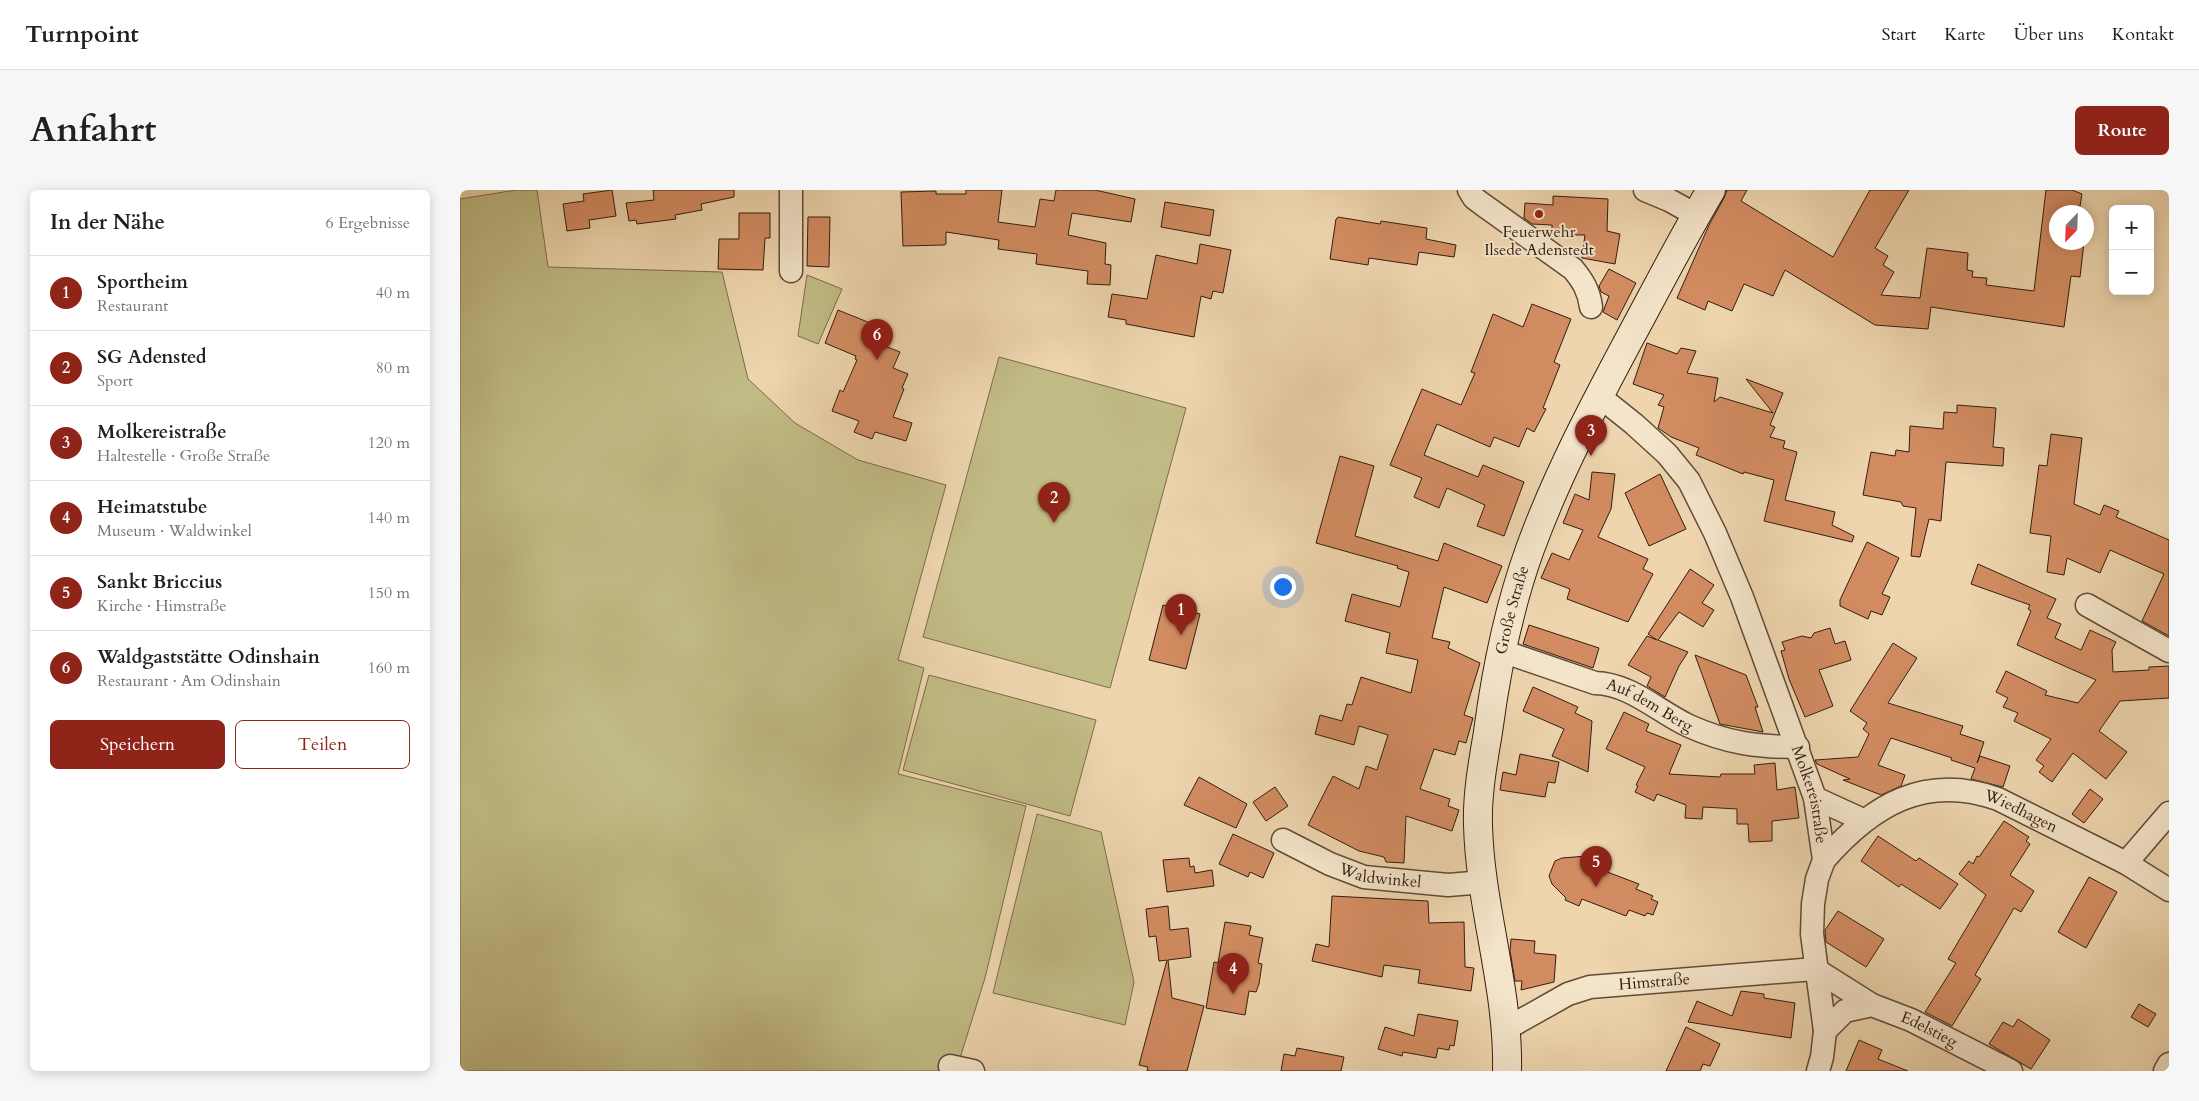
<!DOCTYPE html>
<html lang="de">
<meta charset="utf-8">
<style>
body{margin:0;font-family:Cardo,serif;background:#f6f6f6;color:#202124}
.controls{position:absolute;right:15px;top:15px;display:grid;overflow:hidden;border-radius:8px;box-shadow:0 2px 12px #0003}
.controls button{width:45px;height:45px;display:grid;place-items:center;padding:0;border:0;border-bottom:1px solid #e0e0e0;background:#fff;color:#202124;font:25px sans-serif}
.compass{position:absolute;left:1589px;top:15px;width:45px;height:45px;border-radius:50%;background:#fff;box-shadow:0 2px 12px #0003;rotate:203deg}
.you{position:absolute;left:822px;top:396px;width:18px;height:18px;margin:-12px;border:4px solid #fff;border-radius:50%;background:#1a73e8;box-shadow:0 0 0 8px #1a73e833}
.badge{display:grid;place-items:center;width:32px;height:32px;border-radius:50%;background:#8f2418;color:#fff;font-size:16px;font-weight:700}
.pin{position:absolute;translate:-50% -41px;filter:drop-shadow(0 1px 2px #0008)}
.pin::after{content:'';position:absolute;top:26px;width:18px;height:15px;background:inherit;clip-path:polygon(0 0,100% 0,50% 100%)}
.list{margin:0;padding:0;list-style:none}
h2{display:flex;justify-content:space-between;align-items:center;height:65px;margin:0;padding:0 20px;font-size:21px}
h2 small{font-size:16px;font-weight:400;color:#757577}
.list li{display:grid;grid-template-columns:32px 1fr auto;gap:15px;align-items:center;box-sizing:border-box;height:75px;padding:0 20px;border-top:1px solid #e0e0e0}
.list b{display:block;font-size:19px;white-space:nowrap}
.list p{margin:0;font-size:16px;white-space:nowrap;color:#757577}
.list em{font-size:16px;font-style:normal;color:#757577}
.actions{display:flex;gap:10px;padding:15px 20px}
.actions a{flex:1;padding:11px 0;border:1px solid #8f2418;border-radius:8px;text-align:center;font-size:18px;color:#8f2418}
.actions .main{background:#8f2418;color:#fff}
.map{position:relative;flex:none;width:1709px;height:881px;overflow:hidden;border-radius:8px}
header{display:flex;align-items:center;gap:30px;box-sizing:border-box;height:70px;padding:0 25px;background:#fff;border-bottom:1px solid #e0e0e0}
header strong{font-size:24px}
nav{display:flex;gap:28px;margin-inline-start:auto;font-size:18px}
.intro{display:flex;align-items:center;justify-content:space-between;box-sizing:border-box;height:120px;padding:0 30px}
h1{margin:0;font-size:35px}
.button{padding:12px 22px;border-radius:8px;background:#8f2418;color:#fff;font-size:18px;font-weight:700}
main{display:flex;gap:30px;padding:0 30px}
aside{flex:1;background:#fff;border-radius:8px;box-shadow:0 2px 12px #0003}
.map>svg:first-child{display:block}
.green{fill:#c1bb85;stroke:#7a6c4a}
.building{fill:#d38c62;stroke:#321d10}
.lines{fill:none;stroke-linecap:round;stroke-linejoin:round}
.street-casing{stroke:#614b38;stroke-width:25}
.secondary-casing{stroke:#321d10;stroke-width:30}
.street{stroke:#f4e4ca;stroke-width:22}
.secondary{stroke:#f4e4ca;stroke-width:28}
.poi-dot{fill:#8f2418;stroke:#f4e4ca;stroke-width:2}
.labels{text-anchor:middle;dominant-baseline:central;stroke-width:4;stroke-linejoin:round;paint-order:stroke}
.poi-label{font-size:16px;fill:#321d10;stroke:#f4e4ca}
.street-label{font-size:16px;fill:#321d10;stroke:#f4e4ca}
</style>
<header>
<strong>Turnpoint</strong>
<nav><a>Start</a><a>Karte</a><a>Über uns</a><a>Kontakt</a></nav>
</header>
<div class="intro"><h1>Anfahrt</h1><a class="button">Route</a></div>
<main>
<aside>
<h2>In der Nähe<small>6 Ergebnisse</small></h2>
<ul class="list">
<li><span class="badge">1</span><div><b>Sportheim</b><p>Restaurant</p></div><em>40 m</em></li>
<li><span class="badge">2</span><div><b>SG Adensted</b><p>Sport</p></div><em>80 m</em></li>
<li><span class="badge">3</span><div><b>Molkereistraße</b><p>Haltestelle · Große Straße</p></div><em>120 m</em></li>
<li><span class="badge">4</span><div><b>Heimatstube</b><p>Museum · Waldwinkel</p></div><em>140 m</em></li>
<li><span class="badge">5</span><div><b>Sankt Briccius</b><p>Kirche · Himstraße</p></div><em>150 m</em></li>
<li><span class="badge">6</span><div><b>Waldgaststätte Odinshain</b><p>Restaurant · Am Odinshain</p></div><em>160 m</em></li>
</ul>
<div class="actions"><a class="main">Speichern</a><a>Teilen</a></div>
</aside>
<div class="map">
<svg width="1709" height="881" viewBox="0 0 1709 881">
<rect width="100%" height="100%" fill="#eed5ae"/>
<filter id="stains"><feTurbulence type="fractalNoise" baseFrequency=".004" numOctaves="4"/><feColorMatrix values="0 0 0 0 .2 0 0 0 0 .09 0 0 0 0 .02 0 0 0 .5 -.17"/></filter>
<radialGradient id="worn" r=".72"><stop offset=".6" stop-color="#630" stop-opacity="0"/><stop offset="1" stop-color="#630" stop-opacity=".3"/></radialGradient>
<!-- green -->
<g class="green">
<polygon points="56,0 77,0 88,77 262,82 288,189 335,233 398,270 486,295 438,470 464,478 438,584 566,616 525,788 496,881 0,881 0,9"/>
<polygon points="347,85 382,99 358,154 338,146"/>
<polygon points="539,167 726,218 650,498 463,447"/>
<polygon points="469,485 636,530 610,626 443,580"/>
<polygon points="577,624 641,642 674,792 665,835 533,803"/>
</g>
<!-- building -->
<g class="building">
<polygon points="152,0 156,26 129,30 130,38 107,41 103,14 124,11 123,4"/>
<polygon points="193,0 274,0 274,7 241,14 242,20 215,25 216,29 177,34 176,30 169,31 166,13 194,10"/>
<polygon points="506,0 542,0 538,32 575,37 580,9 594,11 596,0 635,0 675,9 671,32 612,23 608,45 646,53 645,74 651,75 650,95 627,94 628,81 576,74 577,64 538,59 539,50 486,42 486,54 484,55 443,56 441,2 476,1 476,4 506,4"/>
<polygon points="1267,0 1287,0 1281,11 1373,67 1410,0 1449,0 1415,58 1428,66 1423,75 1434,82 1421,105 1460,108 1467,58 1508,63 1507,80 1513,81 1512,87 1527,88 1526,95 1574,101 1586,0 1612,0 1622,4 1619,22 1596,22 1596,52 1624,52 1620,87 1611,86 1604,137 1471,117 1468,139 1415,135 1325,80 1313,106 1284,94 1272,121 1248,111 1245,120 1217,108 1249,35 1264,8"/>
<polygon points="1093,6 1148,9 1147,41 1160,44 1155,74 1122,68 1125,45 1106,45 1106,40 1092,40 1092,35 1072,34 1064,28 1065,13 1093,15"/>
<polygon points="705,12 754,20 750,46 701,37"/>
<polygon points="279,23 310,23 310,48 305,48 303,80 258,79 259,49 279,49"/>
<polygon points="348,27 370,27 369,77 347,76"/>
<polygon points="878,27 920,34 921,31 967,38 966,49 996,55 994,67 959,62 957,75 909,68 908,75 870,69 876,29"/>
<polygon points="740,54 771,60 763,103 753,101 751,109 741,106 734,147 666,134 666,130 648,127 652,104 687,109 696,65 737,74"/>
<polygon points="1149,79 1176,93 1157,130 1143,122 1149,106 1141,102 1139,96"/>
<polygon points="1072,114 1111,129 1094,172 1100,175 1083,218 1086,219 1074,242 1067,238 1059,257 1034,247 1030,257 977,234 964,265 1018,287 1023,275 1064,292 1044,346 1017,336 1025,315 987,298 979,318 954,307 962,288 930,275 962,199 1001,215 1015,183 1011,182 1033,124 1063,137"/>
<polygon points="378,120 430,141 425,156 440,162 433,178 448,184 442,198 444,199 433,227 452,233 446,251 415,242 412,249 394,242 399,231 372,221 380,200 383,202 397,170 395,169 396,166 365,153"/>
<polygon points="1187,153 1217,164 1221,158 1236,161 1227,183 1258,188 1254,212 1260,207 1313,223 1286,189 1323,203 1310,235 1315,237 1310,247 1325,251 1323,258 1337,262 1325,310 1375,322 1372,335 1394,346 1392,352 1304,331 1314,290 1284,282 1283,284 1236,265 1239,258 1211,247 1198,238 1204,217 1198,215 1204,205 1173,194"/>
<polygon points="1497,215 1536,218 1533,257 1544,258 1543,276 1486,272 1481,331 1469,329 1460,367 1451,366 1456,318 1443,316 1441,312 1403,305 1411,262 1435,266 1436,260 1449,262 1450,236 1483,239 1484,222 1497,223"/>
<polygon points="1591,244 1622,248 1614,314 1640,325 1644,315 1659,321 1656,327 1709,350 1709,446 1682,431 1704,384 1650,360 1640,383 1607,368 1604,385 1587,382 1591,346 1570,343 1579,275 1587,276"/>
<polygon points="880,266 914,276 895,346 978,371 984,353 1042,376 1027,413 984,397 972,448 990,452 988,458 1020,473 1004,525 1013,528 1006,553 999,551 995,565 974,559 960,599 990,609 988,616 999,620 992,641 946,626 944,673 926,672 924,667 899,661 848,635 873,586 899,599 906,576 917,580 928,545 899,536 894,555 855,544 860,525 882,531 887,514 892,515 901,487 951,503 958,470 926,463 930,443 885,431 892,404 940,417 949,382 937,378 938,376 856,353"/>
<polygon points="1132,282 1155,284 1151,319 1138,347 1188,369 1183,379 1193,384 1168,432 1107,409 1110,399 1081,388 1092,363 1109,370 1123,340 1103,333 1115,304 1129,310"/>
<polygon points="1200,284 1226,339 1189,356 1165,303"/>
<polygon points="1407,352 1439,368 1422,404 1430,407 1422,425 1411,421 1408,429 1380,416 1380,410"/>
<polygon points="1518,374 1596,409 1587,428 1601,434 1595,448 1621,460 1630,440 1656,452 1652,460 1653,482 1689,480 1689,477 1709,476 1709,508 1660,511 1639,541 1667,562 1646,589 1613,563 1592,592 1579,582 1584,576 1576,570 1591,549 1554,531 1558,523 1543,517 1548,508 1536,502 1546,481 1587,501 1585,505 1618,513 1636,490 1557,455 1571,421 1568,419 1570,415 1511,394"/>
<polygon points="1230,379 1254,395 1242,413 1254,420 1243,437 1219,422 1198,450 1228,462 1219,476 1205,507 1187,496 1191,487 1168,475 1187,446 1197,450 1188,444"/>
<polygon points="703,415 740,424 726,479 689,470"/>
<polygon points="1069,435 1139,458 1133,478 1063,454"/>
<polygon points="1370,438 1375,454 1385,451 1391,470 1359,480 1373,516 1345,527 1329,489 1321,461 1325,460 1322,452 1342,446 1351,448 1354,443"/>
<polygon points="1433,453 1457,468 1428,513 1503,536 1500,544 1524,552 1517,573 1520,566 1550,576 1543,597 1511,589 1515,578 1491,570 1492,568 1431,548 1418,575 1445,585 1441,596 1421,605 1383,590 1390,589 1357,574 1355,570 1398,567 1409,544 1403,539 1407,533 1390,521"/>
<polygon points="1235,465 1286,485 1298,517 1295,517 1303,542 1260,534"/>
<polygon points="1073,497 1118,517 1115,523 1132,531 1128,582 1092,566 1104,539 1063,521"/>
<polygon points="1164,522 1189,534 1186,541 1221,555 1209,584 1260,587 1261,584 1295,584 1294,575 1315,573 1317,600 1335,597 1339,628 1312,631 1312,651 1289,652 1288,634 1277,634 1277,619 1243,617 1242,629 1225,628 1226,615 1197,604 1194,611 1175,602 1178,596 1176,595 1185,577 1146,559"/>
<polygon points="1060,564 1099,572 1095,593 1088,592 1085,607 1040,600 1043,582 1056,585"/>
<polygon points="739,587 787,614 776,638 724,615"/>
<polygon points="815,597 828,616 806,631 793,612"/>
<polygon points="1630,599 1643,609 1624,633 1612,624"/>
<polygon points="1544,631 1569,647 1566,651 1570,654 1550,685 1574,701 1561,722 1554,718 1515,785 1521,789 1492,836 1465,822 1496,773 1488,769 1526,705 1499,684 1509,671 1513,674 1517,666 1519,667"/>
<polygon points="773,644 814,663 803,688 790,682 788,687 759,674"/>
<polygon points="1418,646 1456,671 1459,668 1498,694 1480,719 1441,694 1439,697 1401,671"/>
<polygon points="1127,666 1137,670 1134,677 1179,694 1176,699 1193,706 1191,709 1198,712 1193,725 1187,723 1185,726 1169,720 1166,726 1122,709 1119,716 1105,710 1106,708 1092,694 1089,686 1095,671 1102,668"/>
<polygon points="729,668 730,677 734,676 735,683 752,680 754,696 707,702 703,670"/>
<polygon points="1629,687 1657,702 1626,758 1598,742"/>
<polygon points="872,706 968,711 969,733 1004,732 1005,777 1014,778 1011,801 958,793 960,780 924,775 922,787 852,771 856,754 869,757"/>
<polygon points="708,716 710,740 728,738 731,767 708,770 712,808 744,816 727,881 687,881 688,877 679,875 707,770 699,771 696,746 689,747 686,719"/>
<polygon points="1378,721 1424,749 1406,777 1366,752 1365,740"/>
<polygon points="765,732 791,736 789,745 803,748 798,773 802,774 799,794 796,802 789,801 785,825 746,818 754,772 758,773"/>
<polygon points="1051,749 1075,751 1074,763 1096,765 1094,792 1061,800 1062,791 1055,791 1050,761"/>
<polygon points="1281,801 1304,804 1304,808 1335,813 1331,848 1228,832 1237,811 1272,826"/>
<polygon points="1679,814 1696,824 1688,837 1671,827"/>
<polygon points="958,824 998,831 994,856 990,855 989,860 978,858 976,868 943,862 942,866 918,859 925,837 954,846"/>
<polygon points="1558,829 1590,850 1571,879 1529,854 1543,832 1553,837"/>
<polygon points="1226,837 1260,854 1250,876 1243,874 1240,881 1206,881"/>
<polygon points="1399,850 1422,860 1418,869 1448,881 1386,881"/>
<polygon points="837,858 884,867 881,881 821,881 824,864 835,866"/>
</g>
<g class="lines">
<!-- street casing -->
<g class="street-casing">
<g id="street">
<path d="M1009 0 1014 8 1022 14 1113 79C1123 91 1129 101 1131 117"/>
<polyline points="1185,0 1209,10 1236,25"/>
<polyline points="331,81 331,0"/>
<path id="s1" d="M1139 206 1174 234 1207 264 1229 291 1255 343 1282 407 1355 608 1364 670 1357 689 1353 714 1352 744 1365 841 1362 867 1358 881"/>
<polyline points="1627,415 1709,461"/>
<path id="s2" d="M1042 461 1135 493C1171 494 1197 521 1229 536 1267 553 1297 557 1338 557"/>
<polyline points="1355,608 1403,630"/>
<path id="s3" d="M823 650 870 674 904 687 988 695 1024 692"/>
<path id="s4" d="M1364 670C1412 615 1465 583 1538 609L1666 673 1709 700"/>
<polyline points="1666,673 1709,623"/>
<path id="s5" d="M1044 840 1108 804 1130 797 1355 779 1412 815"/>
<path id="s6" d="M1365 841 1385 821 1412 815 1451 830 1551 881"/>
<polyline points="490,876 513,881"/>
<polyline points="1705,881 1709,874"/>
</g>
</g>
<!-- secondary casing -->
<g class="secondary-casing">
<g id="secondary">
<path id="s7" d="M1047 881C1049 798 1020 717 1018 635 1017 604 1023 572 1028 542 1036 481 1049 417 1070 359 1097 285 1135 213 1172 144 1198 96 1223 47 1251 0"/>
</g>
</g>
<!-- street -->
<use href="#street" class="street"/>
<!-- secondary -->
<use href="#secondary" class="secondary"/>
</g>
<!-- markers -->
<circle class="poi-dot" cx="1079" cy="24" r="5"/>
<g class="labels">
<!-- poi labels -->
<g class="poi-label">
<text x="1079" y="42">Feuerwehr<tspan x="1079" dy="18">Ilsede Adenstedt</tspan></text>
</g>
<!-- street labels -->
<g class="street-label">
<text stroke="none"><textPath href="#s7" startOffset="466">Große Straße</textPath></text>
<text stroke="none"><textPath href="#s2" startOffset="158">Auf dem Berg</textPath></text>
<text stroke="none"><textPath href="#s1" startOffset="461">Molkereistraße</textPath></text>
<text stroke="none"><textPath href="#s4" startOffset="224">Wiedhagen</textPath></text>
<text stroke="none"><textPath href="#s3" startOffset="105">Waldwinkel</textPath></text>
<text stroke="none"><textPath href="#s5" startOffset="161">Himstraße</textPath></text>
<text stroke="none"><textPath href="#s6" startOffset="118">Edelstieg</textPath></text>
</g>
</g>
<rect width="100%" height="100%" filter="url(#stains)"/>
<rect width="100%" height="100%" fill="url(#worn)"/>
</svg>
<div class="controls">
<button>+</button>
<button>−</button>
</div>
<svg class="compass" viewBox="-18 -18 36 36"><path d="M0-13l5 13h-10z" fill="#e53935"/><path d="M0 13l5-13h-10z" fill="#757577"/></svg>
<div class="you"></div>
<div class="pin badge" style="left:721px;top:445px">1</div>
<div class="pin badge" style="left:594px;top:333px">2</div>
<div class="pin badge" style="left:1131px;top:266px">3</div>
<div class="pin badge" style="left:773px;top:804px">4</div>
<div class="pin badge" style="left:1136px;top:697px">5</div>
<div class="pin badge" style="left:417px;top:170px">6</div>
</div>
</main>
